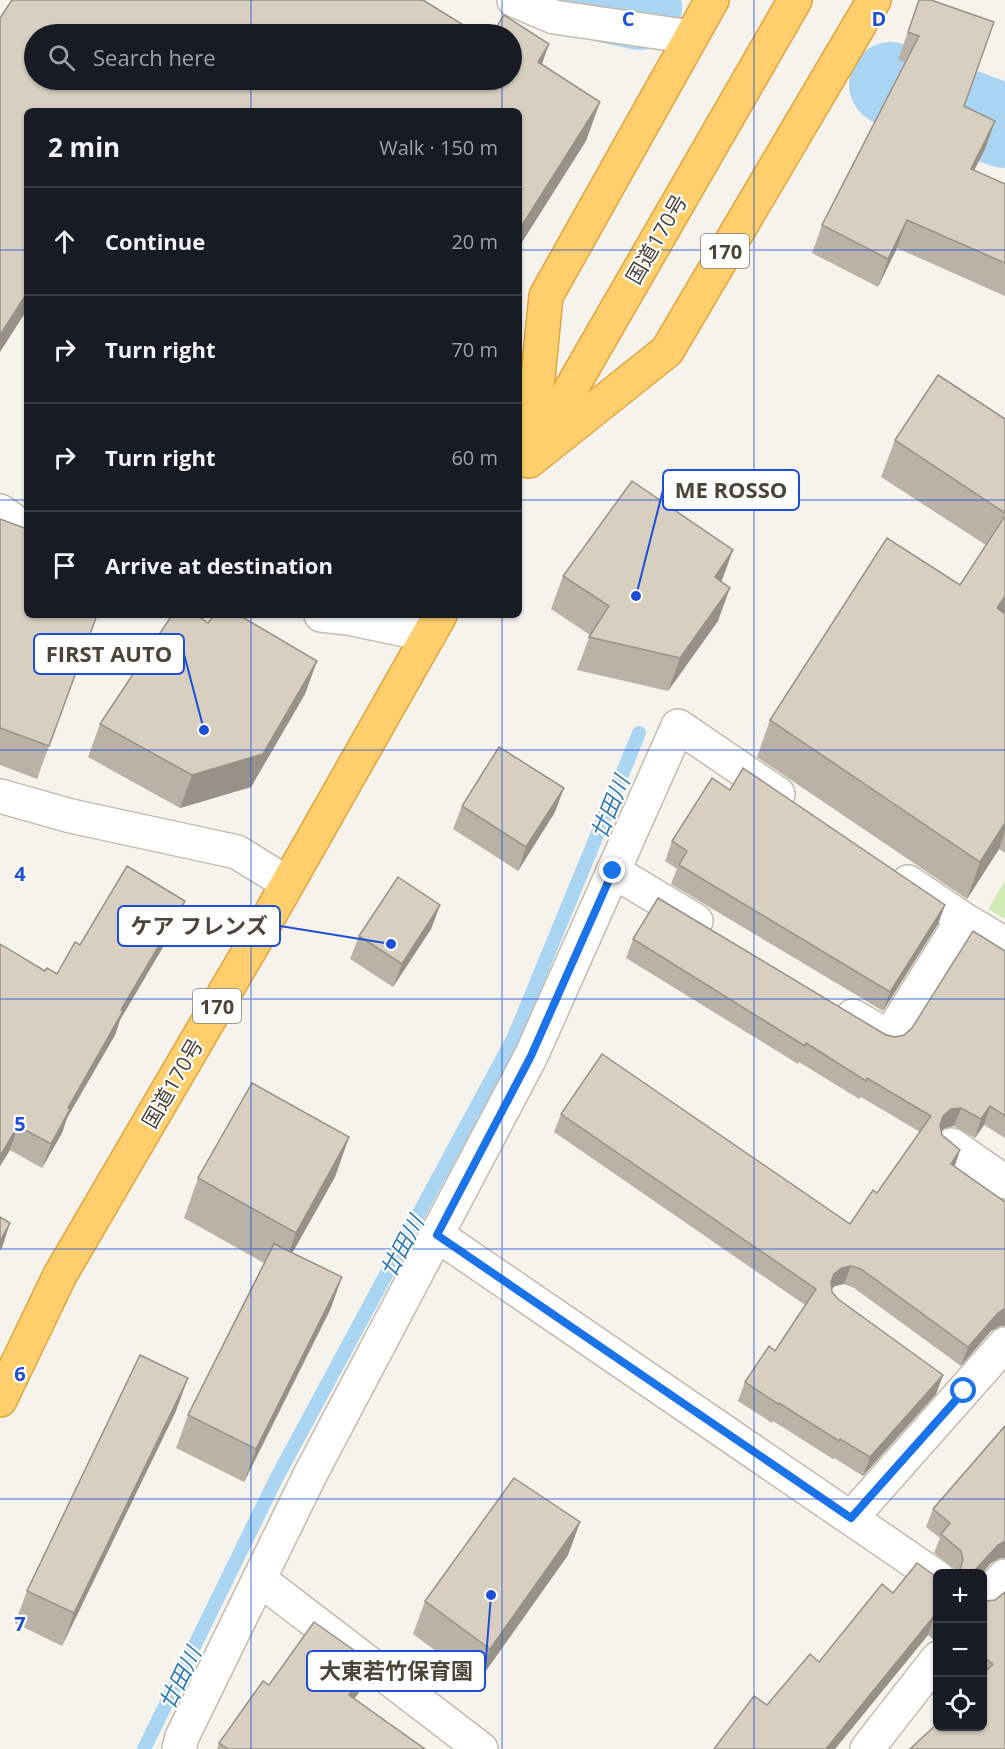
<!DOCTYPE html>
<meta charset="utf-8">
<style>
body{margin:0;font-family:"Open Sans","Noto Sans JP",sans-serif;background:#242831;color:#f1f3f6}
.controls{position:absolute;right:18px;bottom:18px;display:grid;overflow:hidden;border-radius:9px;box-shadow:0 2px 4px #0004}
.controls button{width:54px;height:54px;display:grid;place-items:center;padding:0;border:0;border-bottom:2px solid #363941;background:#171b24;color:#f1f3f6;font:30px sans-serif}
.stop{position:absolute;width:18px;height:18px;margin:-14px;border:4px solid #1a73e8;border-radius:50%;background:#fff}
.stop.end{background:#1a73e8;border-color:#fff;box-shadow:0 2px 6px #0008}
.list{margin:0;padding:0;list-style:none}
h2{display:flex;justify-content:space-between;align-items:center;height:78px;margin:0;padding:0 24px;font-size:26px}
h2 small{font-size:20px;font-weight:400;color:#9ea1a6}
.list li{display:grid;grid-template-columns:39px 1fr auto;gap:18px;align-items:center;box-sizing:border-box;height:108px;padding:0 24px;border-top:2px solid #363941}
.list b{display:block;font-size:22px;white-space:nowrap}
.list em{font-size:20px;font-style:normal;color:#9ea1a6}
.icon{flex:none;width:33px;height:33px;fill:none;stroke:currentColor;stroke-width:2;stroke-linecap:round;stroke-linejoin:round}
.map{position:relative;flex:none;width:1005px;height:1749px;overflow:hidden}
.search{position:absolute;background:#171b24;box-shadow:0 2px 4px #0004;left:24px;top:24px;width:498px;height:66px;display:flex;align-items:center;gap:15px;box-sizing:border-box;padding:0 21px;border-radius:33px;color:#9ea1a6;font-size:22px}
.panel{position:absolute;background:#171b24;box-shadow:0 2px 4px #0004;left:24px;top:108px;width:498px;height:510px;border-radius:9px}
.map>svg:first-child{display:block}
.green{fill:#d2eab5}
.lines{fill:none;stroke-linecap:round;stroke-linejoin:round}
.stream{stroke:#a9d4f2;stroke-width:14}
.river{stroke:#a9d4f2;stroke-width:84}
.minor-casing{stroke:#c2bbae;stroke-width:36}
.highway-casing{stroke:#e0a43c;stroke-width:36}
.minor{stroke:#fff;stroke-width:33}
.highway{stroke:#ffcf6e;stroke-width:33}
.wall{fill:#bab2a6}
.shaded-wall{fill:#979187}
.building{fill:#d8cfc1;stroke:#979187;stroke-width:1.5}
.route{stroke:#1a73e8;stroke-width:8}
.grid{fill:none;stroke:#1d4ed8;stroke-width:1.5;stroke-opacity:0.55}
.labels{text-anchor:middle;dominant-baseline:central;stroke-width:4.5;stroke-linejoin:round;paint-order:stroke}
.shield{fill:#fff;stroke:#817c74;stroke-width:1.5}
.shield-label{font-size:20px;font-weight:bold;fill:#4b4439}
.street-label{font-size:21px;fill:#4b4439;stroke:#fff}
.water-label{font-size:22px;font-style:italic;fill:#2e7ab2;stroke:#fff}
.grid-label{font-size:20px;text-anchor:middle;font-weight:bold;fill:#1d4ed8;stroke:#fff;stroke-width:4.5;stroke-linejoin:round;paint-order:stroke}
.leader{fill:none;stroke:#1d4ed8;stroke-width:2}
.callout-dot{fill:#1d4ed8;stroke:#fff;stroke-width:2}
.callout{fill:#fff;stroke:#1d4ed8;stroke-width:2}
.callout-label{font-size:22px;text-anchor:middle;font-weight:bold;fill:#4b4439}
</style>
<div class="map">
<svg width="1005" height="1749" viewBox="0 0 1005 1749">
<rect width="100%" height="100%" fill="#f6f3ec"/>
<!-- green -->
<polygon class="green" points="1005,881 1005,919 988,909"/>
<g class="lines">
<!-- stream -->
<polyline class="stream" points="144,1749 276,1479 514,1037 639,733"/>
<!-- river -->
<g class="river">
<polyline points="603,0 640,8"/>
<polyline points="891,84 1005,126"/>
</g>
<!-- minor casing -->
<g class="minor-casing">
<g id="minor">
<polyline points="514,0 554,17 691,37"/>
<polyline points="0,511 27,530"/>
<polyline points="321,615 348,618 429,635"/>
<polyline points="0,796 71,816 237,852 287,883"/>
<polyline points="613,871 696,921"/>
<polyline points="908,882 963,919 1005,944"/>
<polyline points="853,1016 889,1037 963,919"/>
<polyline points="952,1145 1005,1182"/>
<polyline points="437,1235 938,1578"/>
<polyline points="851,1518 1005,1344"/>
<polyline points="259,1579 481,1749"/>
<polyline points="982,1601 1005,1576"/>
<polyline points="179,1749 182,1737 310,1475 531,1056 678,726 778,794"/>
<polyline points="867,1749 938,1658"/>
</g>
</g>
<!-- highway casing -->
<g class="highway-casing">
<g id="highway">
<polyline points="538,446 795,0"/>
<polyline points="531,447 546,296 712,0"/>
<polyline points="529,461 667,351 874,0"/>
<polyline points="0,1400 60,1275 259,934 440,615"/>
</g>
</g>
<!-- minor -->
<use href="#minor" class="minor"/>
<!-- highway -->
<use href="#highway" class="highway"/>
</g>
<!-- wall -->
<g class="wall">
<polygon points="919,0 964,106 995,121 985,149 974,170 1005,184 1005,296 897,248 878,287 812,253 822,225 905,62 898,60"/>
<polygon points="1005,419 1005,612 1004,613 1005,614 1005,853 999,849 967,899 757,757 770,720 960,585 986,545 881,477 895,440"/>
<polygon points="0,519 97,615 37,779 0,765"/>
<polygon points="563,576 721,582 718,621 668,691 577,670 590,635 551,609"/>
<polygon points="208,623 317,661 305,694 251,787 180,808 88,757 100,724"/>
<polygon points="730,790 945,905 938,924 883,1011 671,884 677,869 665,861 672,841"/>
<polygon points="462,806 555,812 518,871 453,829"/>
<polygon points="185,901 176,925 120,1020 115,1035 67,1118 62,1133 42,1168 10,1150 0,1166 0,944 45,971 57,974 80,945"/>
<polygon points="440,905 431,929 393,987 350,959 359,936"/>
<polygon points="633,939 895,1037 904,1035 1005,951 1005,1138 984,1125 975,1138 954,1126 945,1128 941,1131 955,1166 1005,1202 1005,1326 1000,1326 991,1331 961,1366 854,1288 844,1284 835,1286 832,1289 832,1292 838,1299 943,1375 936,1394 863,1476 834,1458 833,1459 773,1421 772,1423 738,1401 745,1382 775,1351 805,1305 554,1132 561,1114 850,1224 877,1193 920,1132 861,1097 859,1099 799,1062 798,1064 626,958"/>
<polygon points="349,1137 335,1177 292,1253 342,1277 330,1310 244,1482 176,1448 188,1415 264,1263 184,1218 198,1178"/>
<polygon points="176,1411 62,1646 15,1623 27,1591"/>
<polygon points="1005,1426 1005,1558 1000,1558 991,1563 955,1574 955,1569 934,1553 940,1538 926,1527 933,1509"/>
<polygon points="580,1522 568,1555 478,1682 413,1634 425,1601"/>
<polygon points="934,1575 938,1576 938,1640 934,1640 928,1635 835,1749 714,1749 819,1662 893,1593"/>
<polygon points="982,1600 1005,1749 982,1726"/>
<polygon points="365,1684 354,1698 425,1749 217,1749 219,1743 269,1685"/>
</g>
<!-- shaded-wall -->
<g class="shaded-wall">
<polygon points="549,44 535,84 538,62"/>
<polygon points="600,102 586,141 519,247 519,230"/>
<polygon points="995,121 985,149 961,196 971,169"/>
<polygon points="907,220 897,248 878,287 888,259"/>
<polygon points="27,293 27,310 0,352 0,335"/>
<polygon points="733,550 721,583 715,577"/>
<polygon points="730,588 718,621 668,691 680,658"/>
<polygon points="1005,596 1005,612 983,645 997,608"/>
<polygon points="317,661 305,694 251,787 180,808 192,775"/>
<polygon points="564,788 555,812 518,871 526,847"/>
<polygon points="1005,823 1005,831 999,849 967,899 980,862"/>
<polygon points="185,901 176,925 120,1020 115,1035 67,1118 62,1133 42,1168 51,1144 68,1108 121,1010"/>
<polygon points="440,905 431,929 393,987 402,964"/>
<polygon points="945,905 938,924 883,1011 890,992"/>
<polygon points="990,1106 984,1125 975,1138 981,1119"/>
<polygon points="961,1108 954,1126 945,1128 936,1135 943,1116 951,1109"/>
<polygon points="18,1126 10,1150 0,1166 0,1156"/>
<polygon points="349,1137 335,1177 281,1273 296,1233"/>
<polygon points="960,1150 954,1169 951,1164"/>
<polygon points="10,1223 2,1248 0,1250 0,1241"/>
<polygon points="851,1266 844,1284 835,1286 828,1292 834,1274 842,1268"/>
<polygon points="342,1277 330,1310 244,1482 256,1449"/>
<polygon points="1005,1308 1005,1326 1000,1326 991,1331 961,1366 968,1347 998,1313"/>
<polygon points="943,1375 936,1394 863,1476 870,1457"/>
<polygon points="188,1378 176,1411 62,1646 74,1613"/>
<polygon points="580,1522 568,1555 478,1682 490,1649"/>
<polygon points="1005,1541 1005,1558 1000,1558 991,1563 982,1574 973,1574 975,1570 998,1545"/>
<polygon points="934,1616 928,1635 835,1749 826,1749"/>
<polygon points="938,1631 938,1640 934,1640"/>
<polygon points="372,1663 365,1684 342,1716 349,1695"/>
</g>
<!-- building -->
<g class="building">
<polygon points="12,0 423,0 478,34 34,34 34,80 512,80 512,34 492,34 504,15 549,44 538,62 600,102 519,230 519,111 27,111 27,293 0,335 0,18"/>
<polygon points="919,0 931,0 994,22 964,106 995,121 971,169 1005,184 1005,263 907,220 888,259 822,225 919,36 908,32"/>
<polygon points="938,375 1005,419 1005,513 895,440"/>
<polygon points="632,481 733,550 715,577 730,588 680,658 589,637 609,606 563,576"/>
<polygon points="1005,516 1005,596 997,608 1005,614 1005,823 980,862 770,720 887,538 960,585"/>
<polygon points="0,519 27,529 27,615 97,615 49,746 0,728"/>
<polygon points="172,615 197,615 208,623 214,615 239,615 317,661 263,754 192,775 100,724"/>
<polygon points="499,747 564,788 526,847 462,806"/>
<polygon points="743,768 945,905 890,992 679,865 687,851 672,841 712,778 730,790"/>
<polygon points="127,866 185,901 121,1010 123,1011 68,1108 70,1109 51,1144 18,1126 0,1156 0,944 45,971 47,968 57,974 75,942 80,945"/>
<polygon points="398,877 440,905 402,964 359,936"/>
<polygon points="658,898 886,1035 895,1037 904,1035 912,1028 973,931 1005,951 1005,1116 990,1106 981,1119 961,1108 951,1109 943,1116 940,1125 942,1135 960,1150 951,1164 1005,1202 1005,1308 998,1313 968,1347 861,1269 851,1266 842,1268 834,1274 831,1282 832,1292 838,1299 943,1375 870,1457 840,1439 839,1441 779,1403 778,1404 745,1382 769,1346 775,1351 816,1289 561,1114 602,1054 850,1224 873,1190 877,1193 931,1116 867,1078 866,1081 806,1043 805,1046 633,939"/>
<polygon points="252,1083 349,1137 296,1233 198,1178"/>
<polygon points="0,1217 10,1223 0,1241"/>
<polygon points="274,1244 342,1277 256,1449 188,1415"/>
<polygon points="140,1355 188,1378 74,1613 27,1591"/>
<polygon points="1005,1426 1005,1541 998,1545 975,1570 973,1574 956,1574 960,1570 963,1560 961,1551 941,1534 950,1523 933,1509"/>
<polygon points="514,1478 580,1522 490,1649 425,1601"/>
<polygon points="917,1563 934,1575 938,1576 938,1619 934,1616 826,1749 714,1749 754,1696 767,1705 810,1654 819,1662 882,1584 893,1593"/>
<polygon points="1005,1592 1005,1749 910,1749 938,1723 938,1726 982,1726 982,1675 993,1664 982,1656 982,1600 985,1601 995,1600"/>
<polygon points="314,1622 372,1663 349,1695 425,1749 228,1749 219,1743 263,1681 269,1685"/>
</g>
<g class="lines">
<!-- route -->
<polyline class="route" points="613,871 531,1056 437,1235 851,1518 964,1391"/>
</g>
<!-- grid -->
<path class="grid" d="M251 0V34M502 0V34M754 0V1749M251 80V111M502 80V111M0 250H27M519 250H1005M0 500H27M519 500H1005M251 615V1749M502 615V1749M0 750H1005M0 999H1005M0 1249H1005M0 1499H1005"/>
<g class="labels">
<!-- shield labels -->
<g class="shield">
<rect x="701" y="234" width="48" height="34" rx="4.5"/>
<rect x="193" y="989" width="48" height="34" rx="4.5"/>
</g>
<g class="shield-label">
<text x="725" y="251">170</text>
<text x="217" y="1006">170</text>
</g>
<!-- street labels -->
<g class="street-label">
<text transform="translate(656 239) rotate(-60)">国道170号</text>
<text transform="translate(172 1083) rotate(-60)">国道170号</text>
</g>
<!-- water labels -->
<g class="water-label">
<text transform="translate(609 807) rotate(-68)">廿田川</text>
<text transform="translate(401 1246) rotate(-62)">廿田川</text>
<text transform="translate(179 1678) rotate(-64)">廿田川</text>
</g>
</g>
<g class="grid-label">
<text x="628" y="26">C</text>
<text x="879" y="26">D</text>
<text x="20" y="881">4</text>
<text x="20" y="1131">5</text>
<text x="20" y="1381">6</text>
<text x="20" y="1631">7</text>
</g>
<!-- callouts -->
<path class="leader" d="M636 596L663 490M204 730L184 654M391 944L280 926M491 1595L485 1671"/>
<g class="callout-dot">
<circle cx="636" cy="596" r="6"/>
<circle cx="204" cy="730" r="6"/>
<circle cx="391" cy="944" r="6"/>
<circle cx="491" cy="1595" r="6"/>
</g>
<g class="callout">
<rect x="663" y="470" width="136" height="40" rx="6"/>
<rect x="34" y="634" width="150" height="40" rx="6"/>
<rect x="118" y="906" width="162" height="40" rx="6"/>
<rect x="307" y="1651" width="178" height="40" rx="6"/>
</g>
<g class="callout-label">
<text x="731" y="498">ME ROSSO</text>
<text x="109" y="662">FIRST AUTO</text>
<text x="199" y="934">ケア フレンズ</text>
<text x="396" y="1679">大東若竹保育園</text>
</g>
</svg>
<div class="controls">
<button>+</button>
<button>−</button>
<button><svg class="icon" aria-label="locate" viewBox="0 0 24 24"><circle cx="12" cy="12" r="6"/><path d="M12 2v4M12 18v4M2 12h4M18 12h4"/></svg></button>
</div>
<div class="stop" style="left:964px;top:1391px"></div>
<div class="stop end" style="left:613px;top:871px"></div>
<div class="search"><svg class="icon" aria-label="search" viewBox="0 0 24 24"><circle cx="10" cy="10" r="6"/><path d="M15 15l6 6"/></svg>Search here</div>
<section class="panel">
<h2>2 min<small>Walk · 150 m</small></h2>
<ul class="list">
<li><svg class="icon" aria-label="ahead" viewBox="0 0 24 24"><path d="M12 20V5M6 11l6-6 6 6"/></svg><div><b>Continue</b></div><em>20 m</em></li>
<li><svg class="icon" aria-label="right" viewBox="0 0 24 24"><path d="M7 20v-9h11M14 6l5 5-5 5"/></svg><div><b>Turn right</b></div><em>70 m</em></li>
<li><svg class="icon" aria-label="right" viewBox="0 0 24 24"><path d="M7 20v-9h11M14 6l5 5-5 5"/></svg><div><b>Turn right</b></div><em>60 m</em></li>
<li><svg class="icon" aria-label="arrive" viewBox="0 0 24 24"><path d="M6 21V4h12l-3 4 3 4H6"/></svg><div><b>Arrive at destination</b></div></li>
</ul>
</section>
</div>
